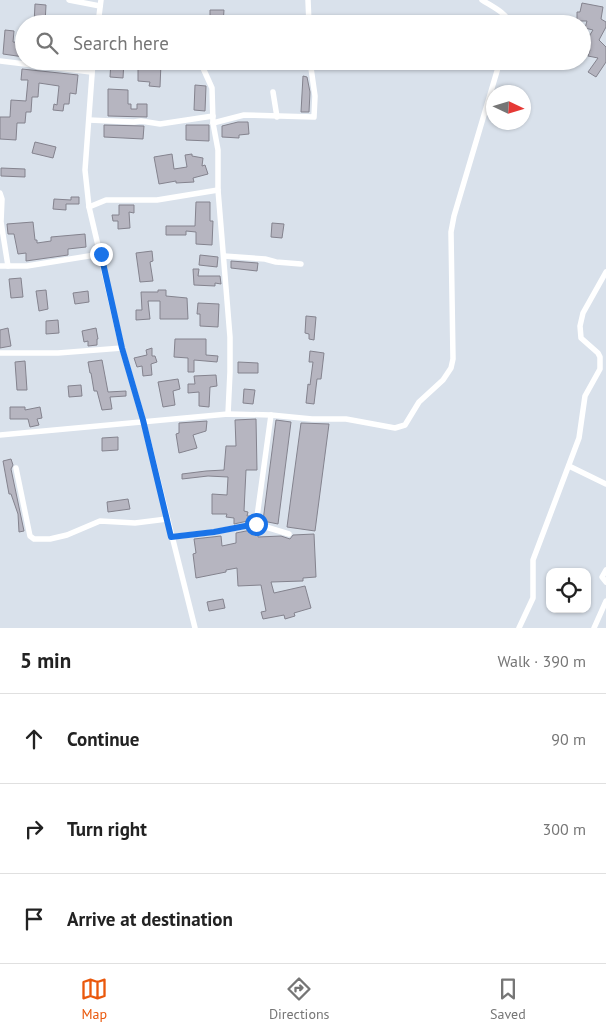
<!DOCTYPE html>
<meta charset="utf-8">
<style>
body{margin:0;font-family:"PT Sans",sans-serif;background:#f6f6f6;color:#222}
.controls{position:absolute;right:15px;bottom:15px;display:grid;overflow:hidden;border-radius:10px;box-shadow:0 1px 4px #0004}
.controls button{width:45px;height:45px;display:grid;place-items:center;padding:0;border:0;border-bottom:1px solid #e0e0e0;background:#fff;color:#222;font:25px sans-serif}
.compass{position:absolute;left:486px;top:85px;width:45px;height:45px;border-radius:50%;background:#fff;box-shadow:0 1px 4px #0004;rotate:94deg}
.stop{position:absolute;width:15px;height:15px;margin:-11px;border:4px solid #1a73e8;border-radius:50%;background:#fff}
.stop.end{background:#1a73e8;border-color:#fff;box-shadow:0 1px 5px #0008}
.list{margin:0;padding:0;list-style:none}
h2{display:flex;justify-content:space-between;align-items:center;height:65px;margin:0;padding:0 20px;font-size:21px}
h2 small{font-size:16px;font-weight:400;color:#767676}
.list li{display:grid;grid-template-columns:32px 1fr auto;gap:15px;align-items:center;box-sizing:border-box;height:90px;padding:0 20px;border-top:1px solid #e0e0e0}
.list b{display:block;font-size:19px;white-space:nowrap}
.list em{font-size:16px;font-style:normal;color:#767676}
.icon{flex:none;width:28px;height:28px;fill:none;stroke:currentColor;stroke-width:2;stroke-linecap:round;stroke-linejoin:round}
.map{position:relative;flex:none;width:606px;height:628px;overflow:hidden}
.search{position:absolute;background:#fff;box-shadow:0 1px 4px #0004;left:15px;right:15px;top:15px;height:55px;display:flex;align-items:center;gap:12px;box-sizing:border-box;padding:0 18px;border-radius:28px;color:#767676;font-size:19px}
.sheet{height:335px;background:#fff}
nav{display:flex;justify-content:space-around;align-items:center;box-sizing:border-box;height:70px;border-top:1px solid #e0e0e0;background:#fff;font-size:14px;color:#767676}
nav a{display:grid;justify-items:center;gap:2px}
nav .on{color:#ea580c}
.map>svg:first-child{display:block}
.building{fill:#b6b5c0;stroke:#84838e}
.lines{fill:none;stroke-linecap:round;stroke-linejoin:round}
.minor{stroke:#fff;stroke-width:5.5}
.route{stroke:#1a73e8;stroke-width:6}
</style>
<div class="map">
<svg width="606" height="628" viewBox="0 0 606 628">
<rect width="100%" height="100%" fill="#d9e1eb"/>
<!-- building -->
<g class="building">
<polygon points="582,3 603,7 601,19 606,22 606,27 599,40 606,47 606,62 596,77 588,72 598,58 588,56 590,50 583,46 593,30 585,28 587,21 577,21 577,12 580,12"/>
<polygon points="35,4 46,5 45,24 34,24"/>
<polygon points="210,10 224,10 223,24 212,24 212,20 210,20"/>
<polygon points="5,30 14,31 13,42 24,43 24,57 3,54"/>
<polygon points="111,61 124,61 123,78 110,77"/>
<polygon points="151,63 161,63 160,87 149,86 150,82 138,81 138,64 150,65"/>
<polygon points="22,69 78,75 76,94 70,93 69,104 64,104 63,111 53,110 54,104 57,105 59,86 39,83 38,97 32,97 31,112 26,112 25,123 17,123 16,140 0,139 0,117 10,117 11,100 26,101 28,80 21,80"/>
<polygon points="303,76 307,77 310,92 309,112 301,112"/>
<polygon points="195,85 206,86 205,111 194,110"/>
<polygon points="108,89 128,90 128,104 131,104 131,109 137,109 137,104 147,104 147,117 108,116"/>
<polygon points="238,122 248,122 249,134 239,135 239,138 222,137 222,126"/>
<polygon points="104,125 144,126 143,139 104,137"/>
<polygon points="186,125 209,125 209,141 186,140"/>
<polygon points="35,142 56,147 53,158 32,153"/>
<polygon points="172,154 174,169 187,167 185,155 192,154 192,156 203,158 202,166 205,165 208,174 193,178 194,182 176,183 176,181 159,184 154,157"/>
<polygon points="1,168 25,169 25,177 1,176"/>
<polygon points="71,197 79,197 79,204 66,204 66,210 53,209 54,199 71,200"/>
<polygon points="196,202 210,202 210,221 213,221 212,245 196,244 196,232 186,231 186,235 166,235 166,226 195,226"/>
<polygon points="119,205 134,205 134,213 129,212 130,228 118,229 118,221 113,221 112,215 119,215"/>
<polygon points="33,222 35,240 37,240 37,243 51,241 51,237 85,234 86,247 68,249 68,255 26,261 26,253 18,254 14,234 8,234 7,224"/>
<polygon points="272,223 284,224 282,238 271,237"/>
<polygon points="152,251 153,261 150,262 153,281 140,282 136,253"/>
<polygon points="200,255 218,257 217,267 199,265"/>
<polygon points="231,261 258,263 257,271 231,268"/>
<polygon points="193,269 199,269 198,276 220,276 221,284 215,283 215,286 194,285"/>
<polygon points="21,278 23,297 11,298 9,279"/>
<polygon points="46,290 48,309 39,311 36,291"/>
<polygon points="158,290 166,290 166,296 187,298 188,319 160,319 160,301 148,301 150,319 136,320 136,310 142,310 141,292 158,292"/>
<polygon points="88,291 89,302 75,304 73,293"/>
<polygon points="198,303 219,304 218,327 200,326 200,314 197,314"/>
<polygon points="306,316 316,317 314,340 309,339 309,334 305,333"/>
<polygon points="58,320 59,333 46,334 46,321"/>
<polygon points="8,328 11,346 0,348 0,330"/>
<polygon points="96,328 98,339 97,339 97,345 88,346 88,341 84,342 82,331"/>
<polygon points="175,339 206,339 206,355 218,356 217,362 194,360 194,372 188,372 188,358 174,357"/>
<polygon points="152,348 152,356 155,356 157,362 151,364 152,375 143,376 142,366 137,367 134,358 147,355 146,350"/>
<polygon points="310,351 324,353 321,379 317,379 314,404 306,403 308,384 310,385 313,362 309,362"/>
<polygon points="102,360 108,392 126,391 126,396 110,397 112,409 102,410 97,391 94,391 91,373 90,373 88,362"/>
<polygon points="25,361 27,390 17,390 15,362"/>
<polygon points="238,362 258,363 258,373 238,373"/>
<polygon points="216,375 217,386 210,387 209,407 199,406 199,392 188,393 188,384 195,384 194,376"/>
<polygon points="178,379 180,389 173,391 175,405 163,407 158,382"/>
<polygon points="81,385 82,396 69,397 68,386"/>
<polygon points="244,389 255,390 253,404 243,403"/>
<polygon points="10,407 25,407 25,410 40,407 42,418 37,419 39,425 30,427 28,419 10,419"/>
<polygon points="256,419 257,470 246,470 244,511 248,512 247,516 252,516 252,520 234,524 234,518 226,517 227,514 212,514 212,494 227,495 228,477 208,476 182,479 182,474 206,471 224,470 226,446 236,446 235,420"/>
<polygon points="276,420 291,422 278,524 263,521"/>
<polygon points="207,421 206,431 193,435 197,448 179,453 176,434 179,433 179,423"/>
<polygon points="301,423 329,424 315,531 287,527"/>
<polygon points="118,437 118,450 102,451 102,438"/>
<polygon points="11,459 13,465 11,469 24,531 19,532 18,514 11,494 9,494 3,461"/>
<polygon points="128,499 130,509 108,512 107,502"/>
<polygon points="256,529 258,529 258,537 281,536 290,539 293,535 314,534 316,577 303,578 303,581 271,582 274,593 305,586 311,608 294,613 295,616 285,619 284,615 263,619 261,612 266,611 261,585 238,586 237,568 226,570 226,572 196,578 193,554 196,553 194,539 221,536 222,546 236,543 236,533"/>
<polygon points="223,599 225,608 209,611 207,602"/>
</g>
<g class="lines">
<!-- minor -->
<g class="minor">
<polyline points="69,0 100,6"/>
<polyline points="308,0 309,24"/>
<path d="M482 0C491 6 507 13 510 24"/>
<polyline points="203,18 203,24"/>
<polyline points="98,24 101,0"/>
<polyline points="0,61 91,72"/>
<polyline points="93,61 85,170 89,207 122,348 143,420 195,628"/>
<polyline points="202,61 203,68 212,88 213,123 218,150 218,190 230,337 230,372 228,414"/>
<polyline points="273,92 277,117"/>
<polyline points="89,120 134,122 141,121 160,124 213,116"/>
<polyline points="213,123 244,115 314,117 315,96 310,61"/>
<polyline points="0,193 2,199 1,222 8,266"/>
<polyline points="89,207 106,200 157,200 218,190"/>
<polyline points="224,256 265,259 276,262 301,264"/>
<polyline points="0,266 27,266 101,254"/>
<polyline points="0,353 58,353 122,348"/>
<polyline points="0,435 228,414 271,415 312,419 346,419 395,428 405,425 419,402 443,380 451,368 453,359 451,232 454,216 500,61"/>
<polyline points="569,466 606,484"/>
<polyline points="16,468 30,536 34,539 50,539 67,535 100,521 135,523 167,519"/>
<polyline points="256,524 271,415"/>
<polyline points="171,537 214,532 256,524 289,534"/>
<polyline points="606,570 602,577 606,582"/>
<polyline points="519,628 533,598 533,560 579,438 585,396 600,369 600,357 598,353 581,338 580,326 583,313 606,272"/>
<polyline points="594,628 606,601"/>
</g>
</g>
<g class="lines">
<!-- route -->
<polyline class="route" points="101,254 122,348 143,420 171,537 214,532 256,524"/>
</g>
</svg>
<div class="controls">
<button><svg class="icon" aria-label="locate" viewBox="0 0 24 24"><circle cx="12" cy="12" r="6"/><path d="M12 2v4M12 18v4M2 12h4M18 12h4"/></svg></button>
</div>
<svg class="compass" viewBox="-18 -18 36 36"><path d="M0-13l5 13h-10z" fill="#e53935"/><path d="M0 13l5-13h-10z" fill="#767676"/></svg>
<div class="stop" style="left:256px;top:524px"></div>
<div class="stop end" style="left:101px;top:254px"></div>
<div class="search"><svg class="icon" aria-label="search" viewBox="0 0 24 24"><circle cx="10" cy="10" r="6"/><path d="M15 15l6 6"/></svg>Search here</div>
</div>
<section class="sheet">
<h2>5 min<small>Walk · 390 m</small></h2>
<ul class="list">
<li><svg class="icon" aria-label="ahead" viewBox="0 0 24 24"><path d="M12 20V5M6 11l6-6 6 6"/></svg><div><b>Continue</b></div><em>90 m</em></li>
<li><svg class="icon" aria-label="right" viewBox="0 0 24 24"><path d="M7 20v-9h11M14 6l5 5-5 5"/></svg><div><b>Turn right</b></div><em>300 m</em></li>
<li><svg class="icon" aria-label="arrive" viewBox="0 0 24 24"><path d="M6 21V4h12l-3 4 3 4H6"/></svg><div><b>Arrive at destination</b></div></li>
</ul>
</section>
<nav>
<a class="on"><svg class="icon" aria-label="map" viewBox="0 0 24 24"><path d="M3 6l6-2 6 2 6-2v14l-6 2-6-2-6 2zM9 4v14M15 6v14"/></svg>Map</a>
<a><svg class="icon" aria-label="directions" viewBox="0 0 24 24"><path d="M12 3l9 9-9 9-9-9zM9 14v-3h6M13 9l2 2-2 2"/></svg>Directions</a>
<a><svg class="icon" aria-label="saved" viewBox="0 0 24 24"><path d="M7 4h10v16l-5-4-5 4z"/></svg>Saved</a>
</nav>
